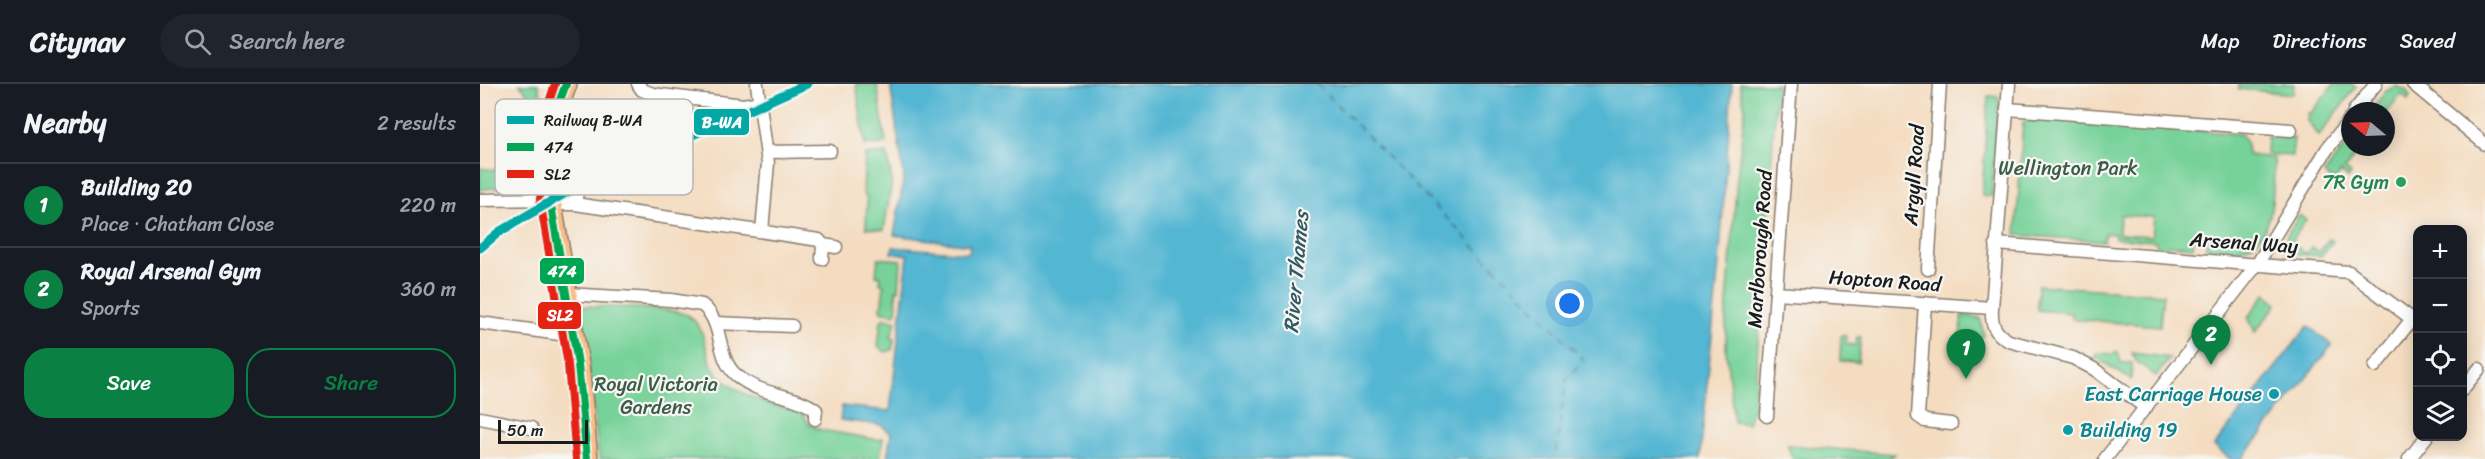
<!DOCTYPE html>
<meta charset="utf-8">
<style>
body{margin:0;font-family:Sriracha,sans-serif;background:#20242c;color:#f1f3f6}
.controls{position:absolute;right:18px;bottom:18px;display:grid;overflow:hidden;border-radius:12px;box-shadow:0 3px 15px #0003}
.controls button{width:54px;height:54px;display:grid;place-items:center;padding:0;border:0;border-bottom:2px solid #363941;background:#171b24;color:#f1f3f6;font:30px sans-serif}
.compass{position:absolute;left:1861px;top:18px;width:54px;height:54px;border-radius:50%;background:#171b24;box-shadow:0 3px 15px #0003;rotate:289deg}
.scale{position:absolute;left:18px;bottom:15px;width:90px;box-sizing:border-box;padding-left:6px;border:3px solid #1c1c1c;border-top:0;font-size:16px;line-height:21px;white-space:nowrap;color:#1c1c1c;-webkit-text-stroke:4px #f6f6f2;paint-order:stroke}
.you{position:absolute;left:1090px;top:220px;width:21px;height:21px;margin:-15px;border:4px solid #fff;border-radius:50%;background:#1a73e8;box-shadow:0 0 0 9px #1a73e833}
.badge{display:grid;place-items:center;width:39px;height:39px;border-radius:50%;background:#0b8043;color:#fff;font-size:20px;font-weight:700}
.pin{position:absolute;translate:-50% -50px;filter:drop-shadow(0 2px 3px #0008)}
.pin::after{content:'';position:absolute;top:32px;width:21px;height:18px;background:inherit;clip-path:polygon(0 0,100% 0,50% 100%)}
.list{margin:0;padding:0;list-style:none}
h2{display:flex;justify-content:space-between;align-items:center;height:78px;margin:0;padding:0 24px;font-size:26px}
h2 small{font-size:20px;font-weight:400;color:#9ea1a6}
.list li{display:grid;grid-template-columns:39px 1fr auto;gap:18px;align-items:center;box-sizing:border-box;height:84px;padding:0 24px;border-top:2px solid #363941}
.list b{display:block;font-size:22px;white-space:nowrap}
.list p{margin:0;font-size:20px;white-space:nowrap;color:#9ea1a6}
.list em{font-size:20px;font-style:normal;color:#9ea1a6}
.actions{display:flex;gap:12px;padding:18px 24px}
.actions a{flex:1;padding:14px 0;border:2px solid #0b8043;border-radius:24px;text-align:center;font-size:21px;color:#0b8043}
.actions .main{background:#0b8043;color:#fff}
.icon{flex:none;width:33px;height:33px;fill:none;stroke:currentColor;stroke-width:2;stroke-linecap:round;stroke-linejoin:round}
.map{position:relative;flex:none;width:2005px;height:375px;overflow:hidden}
header{display:flex;align-items:center;gap:36px;box-sizing:border-box;height:84px;padding:0 30px;background:#171b24;border-bottom:2px solid #363941}
header strong{font-size:28px}
nav{display:flex;gap:33px;margin-inline-start:auto;font-size:21px}
.search{width:420px;height:54px;background:#20242c;display:flex;align-items:center;gap:15px;box-sizing:border-box;padding:0 21px;border-radius:33px;color:#9ea1a6;font-size:22px}
main{display:flex}
aside{flex:1;background:#171b24}
.map>svg:first-child{display:block}
.green{fill:#77d299;stroke:#4a775a;stroke-width:1.5;fill-rule:evenodd}
.water{fill:#53b6d2;stroke:#386977;stroke-width:1.5}
.lines{fill:none;stroke-linecap:round;stroke-linejoin:round}
.ferry{stroke:#325a65;stroke-width:1.5;stroke-dasharray:8 6;stroke-linecap:butt}
.street-casing{stroke:#887c6e;stroke-width:15}
.highway-casing{stroke:#887c6e;stroke-width:24}
.street{stroke:#fff;stroke-width:12}
.highway{stroke:#f8bd89;stroke-width:21}
.bus-1-casing{stroke:#f6f6f2;stroke-width:12}
.bus-2-casing{stroke:#f6f6f2;stroke-width:12}
.bus-1{stroke:#00a651;stroke-width:8}
.bus-2{stroke:#e42313;stroke-width:8}
.rail-1-casing{stroke:#f6f6f2;stroke-width:14}
.rail-1{stroke:#01a8a6;stroke-width:9}
.leisure-dot{fill:#2e9e5b;stroke:#f6f6f2;stroke-width:2}
.culture-dot{fill:#0f9aa8;stroke:#f6f6f2;stroke-width:2}
.labels{text-anchor:middle;dominant-baseline:central;stroke-width:4.5;stroke-linejoin:round;paint-order:stroke}
.park-label{font-size:20px;fill:#3c5c48;stroke:#f6f6f2}
.street-label{font-size:20px;fill:#1c1c1c;stroke:#f6f6f2}
.leisure-label{font-size:20px;fill:#27864d;stroke:#f6f6f2;text-anchor:end}
.culture-label{font-size:20px;fill:#0d838f;stroke:#f6f6f2;text-anchor:end}
.water-label{font-size:21px;font-style:italic;fill:#325a65;stroke:#f6f6f2}
.key{fill:#f6f6f2;stroke:#b5b5b2;stroke-width:1.5}
.key-label{font-size:16px;fill:#1c1c1c}
.line-badge{stroke:#f6f6f2;stroke-width:2}
.badge-label{font-size:16px;text-anchor:middle;font-weight:bold;fill:#fff}
</style>
<header>
<strong>Citynav</strong>
<div class="search"><svg class="icon" aria-label="search" viewBox="0 0 24 24"><circle cx="10" cy="10" r="6"/><path d="M15 15l6 6"/></svg>Search here</div>
<nav><a>Map</a><a>Directions</a><a>Saved</a></nav>
</header>
<main>
<aside>
<h2>Nearby<small>2 results</small></h2>
<ul class="list">
<li><span class="badge">1</span><div><b>Building 20</b><p>Place · Chatham Close</p></div><em>220 m</em></li>
<li><span class="badge">2</span><div><b>Royal Arsenal Gym</b><p>Sports</p></div><em>360 m</em></li>
</ul>
<div class="actions"><a class="main">Save</a><a>Share</a></div>
</aside>
<div class="map">
<svg width="2005" height="375" viewBox="0 0 2005 375">
<rect width="100%" height="100%" fill="#f6f6f2"/>
<filter id="ink" filterUnits="userSpaceOnUse"><feTurbulence type="fractalNoise" baseFrequency=".0167" numOctaves="2"/><feDisplacementMap in="SourceGraphic" scale="12" xChannelSelector="R" yChannelSelector="G"/><feConvolveMatrix kernelMatrix="1 2 1 2 8 2 1 2 1" color-interpolation-filters="sRGB"/></filter>
<filter id="wash" filterUnits="userSpaceOnUse"><feTurbulence type="fractalNoise" baseFrequency=".008" numOctaves="4" result="noise"/><feDisplacementMap in="SourceGraphic" scale="24" xChannelSelector="R" yChannelSelector="G"/><feGaussianBlur stdDeviation="1.35" result="paint"/><feColorMatrix in="noise" values="0 0 0 0 0 0 0 0 0 0 0 0 0 0 0 0 0 1.4 0 .05"/><feComposite in="paint" operator="in"/></filter>
<g filter="url(#wash)">
<rect width="100%" height="100%" fill="#f4dcc0"/>
<!-- green -->
<g class="green">
<polygon points="40,0 58,0 63,19 58,93 49,103 41,105 11,104 0,106 0,84 36,89 43,82 52,15"/>
<polygon points="376,0 397,0 406,60 385,61"/>
<polygon points="1260,0 1297,0 1274,317 1283,320 1273,323 1268,340 1254,338 1246,267 1246,232 1257,93 1265,25"/>
<polygon points="1759,0 1814,0 1813,10 1759,5"/>
<polygon points="1854,0 1871,0 1876,3 1839,52 1827,37 1828,29 1831,29"/>
<polygon points="1915,2 1926,6 1930,12 1928,16 1921,10 1906,30 1906,27 1891,27 1905,8"/>
<polygon points="1508,12 1519,13 1512,112 1502,112"/>
<path d="M1552 33 1761 50 1767 61 1768 71 1794 74C1793 105 1798 161 1755 166 1745 167 1735 165 1726 164L1727 149 1714 148 1713 163 1688 161 1687 163H1678L1675 157 1635 154V150L1625 149 1624 157 1536 151 1543 38ZM1640 131 1674 133 1672 152 1639 150Z"/>
<polygon points="1787,53 1814,54 1812,72 1786,70"/>
<polygon points="1870,55 1870,63 1881,63 1865,85 1871,90 1868,94 1861,88 1854,97 1844,90"/>
<polygon points="407,69 412,97 404,146 386,144 387,115 383,109 385,71"/>
<polygon points="1819,131 1826,136 1811,158 1826,170 1831,163 1839,168 1849,155 1853,157 1841,172 1815,170 1805,166 1807,151"/>
<polygon points="398,174 421,176 419,206 416,206 417,228 414,230 401,227 404,201 400,200 401,192 396,192"/>
<polygon points="1558,201 1683,210 1680,242 1592,235 1592,229 1557,226"/>
<polygon points="1786,209 1797,220 1775,248 1768,233"/>
<path d="M102 222C122 223 194 223 207 231 225 242 224 261 231 279 242 307 295 324 321 328L330 341 341 346 399 356 403 354 400 375H119Z"/>
<polygon points="1482,231 1500,234 1504,251 1500,255 1480,254"/>
<polygon points="404,234 416,237 411,254 414,255 412,266 405,268 398,262 401,237"/>
<polygon points="1361,251 1366,252 1366,260 1376,261 1377,253 1381,253 1378,278 1360,277"/>
<polygon points="1636,268 1638,268 1641,279 1652,279 1651,296 1615,273 1616,269 1635,270"/>
<polygon points="1652,269 1690,274 1676,292 1656,277"/>
<polygon points="1307,361 1415,370 1407,375 1313,375"/>
</g>
<!-- water -->
<g class="water">
<polygon points="410,0 1252,0 1240,168 1220,375 407,375 411,349 401,341 360,336 362,322 410,327 428,171 412,169 413,163 489,169 490,161 414,151 424,93"/>
<polygon points="1828,242 1852,261 1762,375 1750,375 1734,362"/>
</g>
<g class="lines">
<!-- ferry -->
<polyline class="ferry" points="837,0 1104,276 1086,296 1075,375"/>
</g>
</g>
<g filter="url(#ink)">
<g class="lines">
<!-- street casing -->
<g class="street-casing">
<g id="street">
<polyline points="158,0 162,6 173,10 263,21 280,18"/>
<polyline points="277,0 288,79 282,147"/>
<path d="M1529 0 1512 224C1511 240 1514 249 1529 257L1593 274 1614 285 1666 324"/>
<polyline points="1933,0 2005,60"/>
<polyline points="1527,25 1811,46"/>
<polyline points="1874,27 1896,0"/>
<polyline points="288,68 350,67"/>
<polyline points="0,116 70,115"/>
<polyline points="71,120 95,120 339,156 343,161 342,175"/>
<polyline points="95,120 103,73"/>
<polyline points="1516,160 1869,188 1932,235 1895,282"/>
<polyline points="343,161 356,163"/>
<polyline points="1448,185 1460,0"/>
<polyline points="1296,209 1512,224"/>
<path d="M86 210 191 216 222 221C245 239 235 272 256 291 282 313 313 309 336 326L335 335"/>
<polyline points="1445,219 1438,332 1445,337 1471,340"/>
<polyline points="0,239 94,252"/>
<polyline points="235,239 312,242"/>
<polyline points="1982,306 1999,285"/>
<polyline points="1287,332 1311,0"/>
<polyline points="0,334 51,344"/>
<polyline points="1625,375 1778,179 1847,65 1870,35"/>
<polyline points="1929,375 1947,352"/>
</g>
</g>
<!-- highway casing -->
<g class="highway-casing">
<polyline id="highway" points="86,0 80,16 70,115 98,280 107,375"/>
</g>
<!-- street -->
<use href="#street" class="street"/>
<!-- highway -->
<use href="#highway" class="highway"/>
<!-- bus-1 casing -->
<g class="bus-1-casing">
<polyline id="bus-1" points="86,0 80,16 70,115 98,280 107,375"/>
</g>
<!-- bus-2 casing -->
<g class="bus-2-casing">
<polyline id="bus-2" points="75,0 70,15 60,116 88,281 96,375"/>
</g>
<!-- bus-1 -->
<use href="#bus-1" class="bus-1"/>
<!-- bus-2 -->
<use href="#bus-2" class="bus-2"/>
<!-- rail-1 casing -->
<g class="rail-1-casing">
<polyline id="rail-1" points="0,164 19,148 94,104 327,0"/>
</g>
<!-- rail-1 -->
<use href="#rail-1" class="rail-1"/>
</g>
</g>
<!-- markers -->
<circle class="leisure-dot" cx="1921" cy="98" r="6"/>
<g class="culture-dot">
<circle cx="1794" cy="310" r="6"/>
<circle cx="1588" cy="346" r="6"/>
</g>
<g class="labels">
<!-- park labels -->
<g class="park-label">
<text x="1588" y="84">Wellington Park</text>
<text x="176" y="300">Royal Victoria<tspan x="176" dy="23">Gardens</tspan></text>
</g>
<!-- street labels -->
<g class="street-label">
<text transform="translate(1434 91) rotate(-86)">Argyll Road</text>
<text transform="translate(1764 159) rotate(4)">Arsenal Way</text>
<text transform="translate(1280 165) rotate(-86)">Marlborough Road</text>
<text transform="translate(1405 197) rotate(4)">Hopton Road</text>
</g>
<!-- leisure labels -->
<g class="leisure-label">
<text x="1909" y="98">7R Gym</text>
</g>
<!-- culture labels -->
<g class="culture-label">
<text x="1782" y="310">East Carriage House</text>
<text x="1600" y="346" text-anchor="start">Building 19</text>
</g>
<!-- water labels -->
<g class="water-label">
<text transform="translate(816 188) rotate(-85)">River Thames</text>
</g>
</g>
<!-- legend -->
<rect x="15" y="15" width="198" height="96" rx="9" class="key"/>
<rect x="27" y="32" width="27" height="8" fill="#01a8a6"/>
<rect x="27" y="59" width="27" height="8" fill="#00a651"/>
<rect x="27" y="86" width="27" height="8" fill="#e42313"/>
<g class="key-label">
<text x="64" y="42">Railway B-WA</text>
<text x="64" y="69">474</text>
<text x="64" y="96">SL2</text>
</g>
<g class="line-badge">
<rect x="213" y="24" width="57" height="28" rx="6" fill="#01a8a6"/>
<rect x="59" y="173" width="46" height="28" rx="6" fill="#00a651"/>
<rect x="57" y="217" width="45" height="29" rx="6" fill="#e42313"/>
</g>
<g class="badge-label">
<text x="242" y="44">B-WA</text>
<text x="82" y="193">474</text>
<text x="80" y="237">SL2</text>
</g>
</svg>
<div class="controls">
<button>+</button>
<button>−</button>
<button><svg class="icon" aria-label="locate" viewBox="0 0 24 24"><circle cx="12" cy="12" r="6"/><path d="M12 2v4M12 18v4M2 12h4M18 12h4"/></svg></button>
<button><svg class="icon" aria-label="layers" viewBox="0 0 24 24"><path d="M12 4l9 5-9 5-9-5zM3 14l9 5 9-5"/></svg></button>
</div>
<svg class="compass" viewBox="-18 -18 36 36"><path d="M0-13l5 13h-10z" fill="#e53935"/><path d="M0 13l5-13h-10z" fill="#9ea1a6"/></svg>
<div class="scale">50 m</div>
<div class="you"></div>
<div class="pin badge" style="left:1486px;top:295px">1</div>
<div class="pin badge" style="left:1731px;top:281px">2</div>
</div>
</main>
